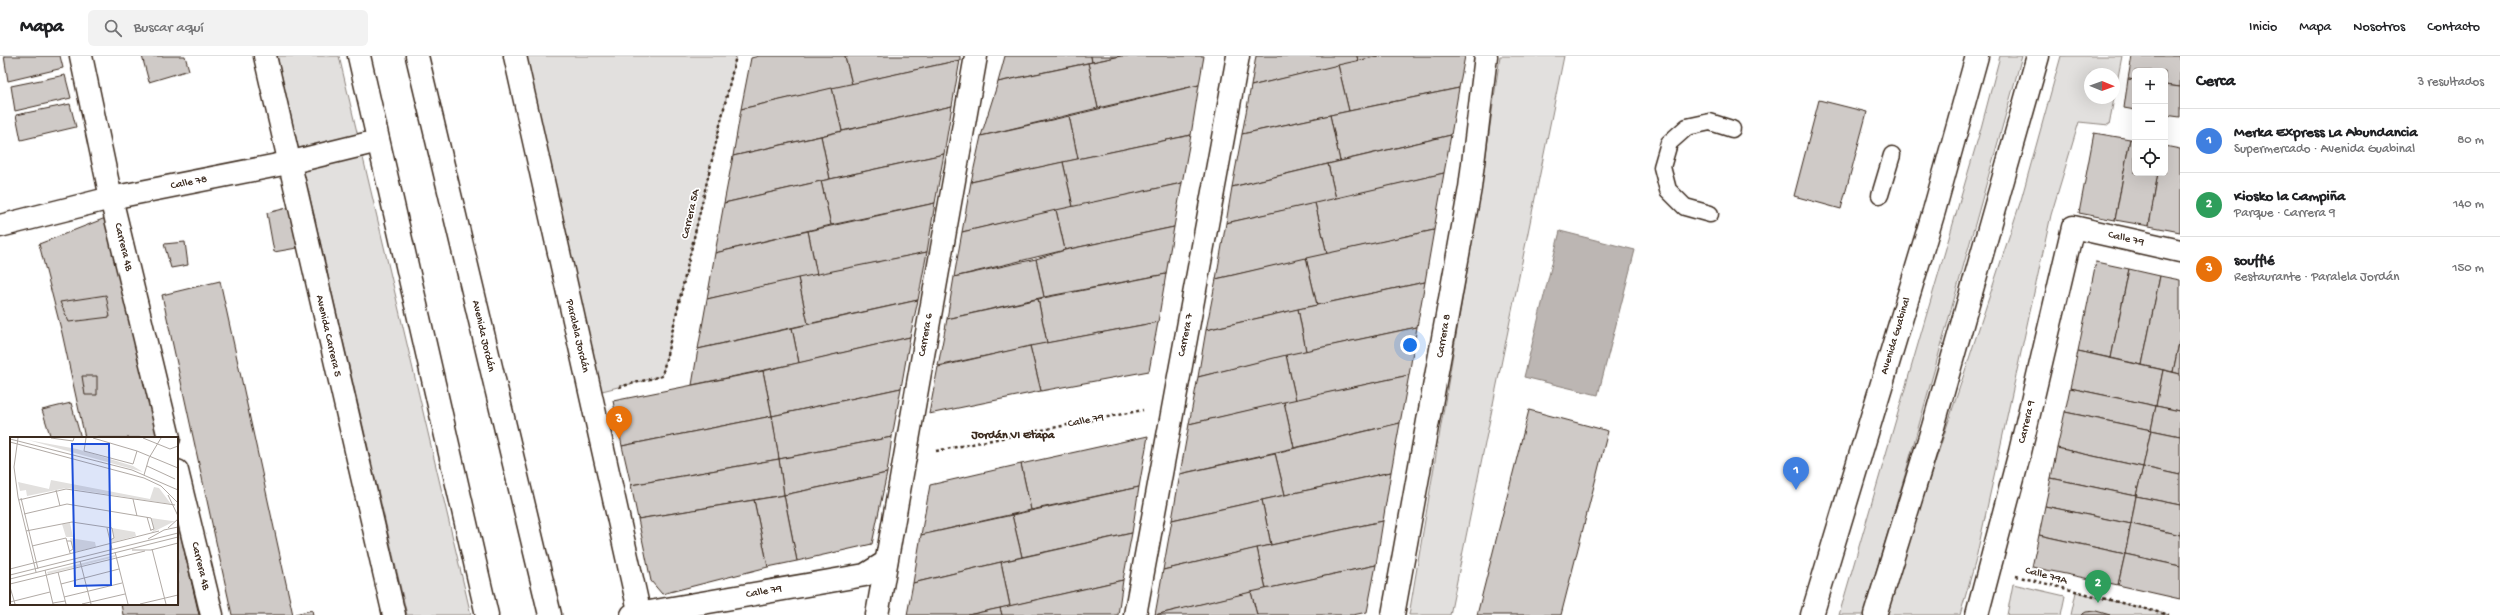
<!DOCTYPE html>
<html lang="es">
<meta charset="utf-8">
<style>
body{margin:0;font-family:"Gochi Hand",sans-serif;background:#f2f2f2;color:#202124}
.controls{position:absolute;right:12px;top:12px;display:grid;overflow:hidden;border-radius:6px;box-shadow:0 4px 16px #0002}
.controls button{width:36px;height:36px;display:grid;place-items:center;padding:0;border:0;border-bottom:1px solid #e0e0e0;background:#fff;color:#202124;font:20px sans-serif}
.compass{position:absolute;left:2084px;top:12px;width:36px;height:36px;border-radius:50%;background:#fff;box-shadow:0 4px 16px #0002;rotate:91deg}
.you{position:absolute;left:1410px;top:289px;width:14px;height:14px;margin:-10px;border:3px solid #fff;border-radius:50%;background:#1a73e8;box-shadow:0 0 0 6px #1a73e833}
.badge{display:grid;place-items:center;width:26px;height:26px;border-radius:50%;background:#db2777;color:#fff;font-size:13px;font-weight:700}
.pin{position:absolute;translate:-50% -33px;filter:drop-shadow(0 1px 2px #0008)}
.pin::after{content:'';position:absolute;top:21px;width:14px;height:12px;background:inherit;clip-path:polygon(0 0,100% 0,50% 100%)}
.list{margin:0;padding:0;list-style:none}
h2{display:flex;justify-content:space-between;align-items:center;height:52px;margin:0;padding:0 16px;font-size:17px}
h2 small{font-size:13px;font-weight:400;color:#757577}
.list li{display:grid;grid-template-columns:26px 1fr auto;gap:12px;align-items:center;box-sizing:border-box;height:64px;padding:0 16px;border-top:1px solid #e0e0e0}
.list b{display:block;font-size:15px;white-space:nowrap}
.list p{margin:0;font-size:13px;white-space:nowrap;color:#757577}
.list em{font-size:13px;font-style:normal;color:#757577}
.icon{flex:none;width:22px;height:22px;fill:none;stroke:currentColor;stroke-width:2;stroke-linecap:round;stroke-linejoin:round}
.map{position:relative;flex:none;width:2180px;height:559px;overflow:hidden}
header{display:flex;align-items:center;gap:24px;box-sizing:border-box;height:56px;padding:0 20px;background:#fff;border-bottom:1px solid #e0e0e0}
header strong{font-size:19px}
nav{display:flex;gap:22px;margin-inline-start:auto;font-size:14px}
.search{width:280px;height:36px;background:#f2f2f2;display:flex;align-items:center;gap:10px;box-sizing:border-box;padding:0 14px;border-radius:6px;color:#757577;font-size:15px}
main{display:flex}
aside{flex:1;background:#fff}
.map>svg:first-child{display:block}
.green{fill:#e2e0de;stroke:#8e857e;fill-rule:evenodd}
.water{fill:#bcb6b3;stroke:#887e77}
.building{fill:#cfcac7;stroke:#3b2a1e}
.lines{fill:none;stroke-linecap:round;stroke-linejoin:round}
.lane-casing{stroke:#3b2a1e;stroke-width:19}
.street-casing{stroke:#3b2a1e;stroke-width:25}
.secondary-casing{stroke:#3b2a1e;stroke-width:25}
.primary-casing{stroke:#3b2a1e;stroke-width:25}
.path{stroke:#3b2a1e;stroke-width:2.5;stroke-dasharray:3 3;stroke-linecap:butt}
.lane{stroke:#fff;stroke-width:16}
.street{stroke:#fff;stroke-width:22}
.secondary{stroke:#fff;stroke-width:22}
.primary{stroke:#fff;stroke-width:22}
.labels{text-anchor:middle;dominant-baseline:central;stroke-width:3.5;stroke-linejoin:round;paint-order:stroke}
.street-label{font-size:11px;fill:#3b2a1e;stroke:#fff}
.neighbourhood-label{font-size:12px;font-weight:bold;fill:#3b2a1e;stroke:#fff}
.inset-road{fill:none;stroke:#b1aaa5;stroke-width:1}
.view{fill:#1d4ed8;fill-opacity:0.15;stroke:#1d4ed8;stroke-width:2}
.inset-edge{fill:none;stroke:#3b2a1e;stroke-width:2}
</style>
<header>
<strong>Mapa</strong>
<div class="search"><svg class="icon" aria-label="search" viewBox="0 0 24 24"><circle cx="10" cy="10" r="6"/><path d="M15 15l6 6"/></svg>Buscar aquí</div>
<nav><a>Inicio</a><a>Mapa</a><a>Nosotros</a><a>Contacto</a></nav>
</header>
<main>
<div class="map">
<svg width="2180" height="559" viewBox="0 0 2180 559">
<rect width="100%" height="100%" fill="#fff"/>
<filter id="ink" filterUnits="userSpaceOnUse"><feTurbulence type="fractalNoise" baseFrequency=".025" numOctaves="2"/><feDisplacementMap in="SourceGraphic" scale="8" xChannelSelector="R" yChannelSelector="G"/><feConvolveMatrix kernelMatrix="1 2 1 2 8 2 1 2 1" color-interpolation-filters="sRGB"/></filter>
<g filter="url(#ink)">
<!-- green -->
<g class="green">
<polygon points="277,0 339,0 471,559 407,559"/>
<polygon points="515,0 736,0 662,320 590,338"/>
<polygon points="1500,0 1564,0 1450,559 1409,559 1482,126"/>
<polygon points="2000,0 2022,0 1905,419 1863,559 1839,559 1981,72"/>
<path d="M2061 0H2122L2109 69 2079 66 2051 159 1975 507 1960 559H1885L2021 144ZM2090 18H2114V42H2090Z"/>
<polygon points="2013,528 2065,540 2061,559 2007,559"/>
<polygon points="2076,536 2169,559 2071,559"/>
</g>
<!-- water -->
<polygon class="water" points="1560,175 1635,194 1598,339 1524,321"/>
<!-- building -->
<g class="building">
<polygon points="4,0 60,0 63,12 8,25"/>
<polygon points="142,0 185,0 189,14 149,26"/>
<polygon points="759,0 845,0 852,28 741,53 751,2"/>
<polygon points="845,0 960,0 960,4 852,28"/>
<polygon points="1005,0 1091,0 1092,6 998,26"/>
<polygon points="1091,0 1121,0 1092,6"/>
<polygon points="1121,0 1204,0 1199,29 1098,52 1088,7"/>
<polygon points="1256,0 1357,0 1358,5 1251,30"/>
<polygon points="1357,0 1379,0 1358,5"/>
<polygon points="1379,0 1465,0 1459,32 1349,55 1338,9"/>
<polygon points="2132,0 2180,0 2180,31 2165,29 2165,15 2135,15 2135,24 2128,23"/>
<polygon points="960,4 952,50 842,75 832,32"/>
<polygon points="1088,7 1098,52 981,80 998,26"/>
<polygon points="1338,9 1349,55 1242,78 1251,30"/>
<polygon points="65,19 71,42 15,55 11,30"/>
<polygon points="2128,23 2135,24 2135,54 2124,52"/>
<polygon points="1199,29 1191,79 1078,103 1069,60"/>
<polygon points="2165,29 2180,31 2180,61 2165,59"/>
<polygon points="832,32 842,75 733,100 741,53"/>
<polygon points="1459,32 1451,79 1340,105 1330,59"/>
<polygon points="1819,44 1867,56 1841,153 1794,140"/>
<polygon points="70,48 76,71 21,84 16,59"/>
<polygon points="952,50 944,98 830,123 821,80"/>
<polygon points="1330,59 1340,105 1232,131 1242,78"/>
<polygon points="1069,60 1078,103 971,126 981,80"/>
<polygon points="2094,77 2130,83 2115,164 2079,157"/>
<polygon points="1191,79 1182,127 1073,151 1063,106"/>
<polygon points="1451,79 1444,117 1336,143 1328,108"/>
<polygon points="821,80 830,123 724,147 733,100"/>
<polygon points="2130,83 2135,84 2135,117 2158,117 2149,170 2115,164"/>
<polygon points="2165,90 2180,93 2180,176 2149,170 2158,117 2165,117"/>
<polygon points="944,98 935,147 831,169 821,125"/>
<polygon points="1063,106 1073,151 962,176 971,126"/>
<polygon points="1328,108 1336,143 1226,167 1232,131"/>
<polygon points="1444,117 1434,174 1327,198 1315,147"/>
<polygon points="821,125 831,169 715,197 724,147"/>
<polygon points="1182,127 1174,171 1065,194 1056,154"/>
<polygon points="935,147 927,196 817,219 808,175"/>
<polygon points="1315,147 1327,198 1216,223 1226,167"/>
<polygon points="291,151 297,192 274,196 267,157"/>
<polygon points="1056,154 1065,194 954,221 962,176"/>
<polygon points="108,161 158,382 85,382 62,277 39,188"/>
<polygon points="1174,171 1166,218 1044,241 1036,203 1065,194"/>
<polygon points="1434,174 1425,226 1317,249 1306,202"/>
<polygon points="808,175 817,219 707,243 715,197"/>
<polygon points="185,186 188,209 171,212 164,188"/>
<polygon points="927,196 918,244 808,268 798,222"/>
<polygon points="1306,202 1317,249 1206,274 1216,223"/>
<polygon points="1036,203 1044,241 947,263 954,221"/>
<polygon points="2096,206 2129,213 2111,302 2078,295"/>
<polygon points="2129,213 2160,220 2142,309 2111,302"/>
<polygon points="1166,218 1158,266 1047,287 1038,243"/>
<polygon points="2160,220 2180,224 2180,282 2173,316 2142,309"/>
<polygon points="798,222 808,268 698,293 707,243"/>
<polygon points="220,225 293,559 232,559 162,239"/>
<polygon points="1425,226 1417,271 1306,295 1298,253"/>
<polygon points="106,239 110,261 69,266 60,246"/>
<polygon points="1038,243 1047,287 938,310 947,263"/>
<polygon points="918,244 910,281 799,307 792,272"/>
<polygon points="1298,253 1306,295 1198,321 1206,274"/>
<polygon points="1158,266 1149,315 1041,335 1030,290"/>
<polygon points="1417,271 1409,319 1296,344 1286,299"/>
<polygon points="792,272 799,307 692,329 698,293"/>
<polygon points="910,281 901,332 772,360 763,315"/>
<polygon points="2180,282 2180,318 2173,316"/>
<polygon points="1030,290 1041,335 929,358 938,311"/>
<polygon points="2078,295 2163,314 2156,350 2070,332"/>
<polygon points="1286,299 1296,344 1189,368 1198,321"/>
<polygon points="2163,314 2180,318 2180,355 2156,350"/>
<polygon points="763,315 772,360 622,390 613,345"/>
<polygon points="1409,319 1400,367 1294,392 1284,346"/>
<polygon points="82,320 97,320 97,339 85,339"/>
<polygon points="901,332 892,381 779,403 772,360"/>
<polygon points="2070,332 2156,350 2151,374 2065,356"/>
<polygon points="1284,346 1294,392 1180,418 1189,368"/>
<polygon points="71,347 81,382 51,382 42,354"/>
<polygon points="2156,350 2180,355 2180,380 2151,374"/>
<polygon points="1529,354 1608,375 1561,559 1477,559"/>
<polygon points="2065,356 2151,374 2143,411 2057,392"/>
<polygon points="772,360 779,403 631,429 622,390"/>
<polygon points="1400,367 1391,416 1285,439 1275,397"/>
<polygon points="2151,374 2180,380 2180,419 2143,411"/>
<polygon points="1148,380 1139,431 1031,454 1021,408"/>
<polygon points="892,381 887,417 784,439 779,403"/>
<polygon points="2057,392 2143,411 2136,440 2051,422"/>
<polygon points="1275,397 1285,439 1172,464 1180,418"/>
<polygon points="779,403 784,439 638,463 631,429"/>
<polygon points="1021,408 1031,454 921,479 930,429"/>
<polygon points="2143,411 2180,419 2180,449 2136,440"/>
<polygon points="1391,416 1383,465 1271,489 1262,444"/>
<polygon points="887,417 872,488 797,505 784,439"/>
<polygon points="2051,422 2136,440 2131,468 2045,450"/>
<polygon points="1139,431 1132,477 1022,501 1012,459"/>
<polygon points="784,439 797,505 768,511 754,444"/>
<polygon points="2136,440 2180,449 2180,479 2131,468"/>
<polygon points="754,444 768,511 662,538 651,525 638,463"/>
<polygon points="1262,444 1271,489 1163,514 1172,464"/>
<polygon points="2045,450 2131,468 2125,498 2039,479"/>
<polygon points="1012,459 1022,501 913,527 921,479"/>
<polygon points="177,463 199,559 123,559 121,548 177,548"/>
<polygon points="1383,465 1376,509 1266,533 1257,492"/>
<polygon points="2131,468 2180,479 2180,510 2125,498"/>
<polygon points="1132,477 1123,524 1010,550 1001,506"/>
<polygon points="2039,479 2125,498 2118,529 2032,511"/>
<polygon points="1257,492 1266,533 1155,559 1163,514"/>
<polygon points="2125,498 2180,510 2180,543 2118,529"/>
<polygon points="1001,506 1010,550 968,559 907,559 913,527"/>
<polygon points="1376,509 1367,556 1353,559 1257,559 1251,536"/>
<polygon points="1123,524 1118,559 1002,559 1000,552"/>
<polygon points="1251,536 1257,559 1155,559"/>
<polygon points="1000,552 1002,559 968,559"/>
<polygon points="312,554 313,559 295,558"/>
<polygon points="2096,555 2110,559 2081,559 2086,556"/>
</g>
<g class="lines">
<!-- lane casing -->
<g class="lane-casing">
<g id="lane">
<polyline points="1880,139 1892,99"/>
<polyline points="1710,158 1685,151 1668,134 1662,111 1669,87 1687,71 1710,66 1732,73"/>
</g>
</g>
<!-- street casing -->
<g class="street-casing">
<g id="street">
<polyline points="81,0 111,142 169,382"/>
<polyline points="265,0 394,559"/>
<polyline points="515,0 640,559"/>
<polyline points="0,170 111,142 288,107 378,85"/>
<polyline points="177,415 212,559"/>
<polyline points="632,559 865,519 886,506"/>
<polyline points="877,559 976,0"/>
<polyline points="1135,559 1238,0"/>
<polyline points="1393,559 1470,132 1486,0"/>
<polyline points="1977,559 2020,396 2073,171 2180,195"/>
</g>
</g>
<!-- secondary casing -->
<g class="secondary-casing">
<g id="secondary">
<polyline points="1812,559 1934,155 1977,0"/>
<polyline points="1875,559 1933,371 2038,0"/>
</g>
</g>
<!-- primary casing -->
<g class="primary-casing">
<g id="primary">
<polyline points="359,0 487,559"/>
<polyline points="417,0 550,559"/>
</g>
</g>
<!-- path -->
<g class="path">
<polyline points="619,331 662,320 736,0"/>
<polyline points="936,395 1143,354"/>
<polyline points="2016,520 2169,559"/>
</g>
<!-- lane -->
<use href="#lane" class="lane"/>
<!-- street -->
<use href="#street" class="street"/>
<!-- secondary -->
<use href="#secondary" class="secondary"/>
<!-- primary -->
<use href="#primary" class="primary"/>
</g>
</g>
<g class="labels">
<!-- street labels -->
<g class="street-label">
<text transform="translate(189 127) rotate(-11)">Calle 78</text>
<text transform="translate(691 158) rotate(-77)">Carrera 5A</text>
<text transform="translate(2126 183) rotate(13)">Calle 79</text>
<text transform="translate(123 191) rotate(76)">Carrera 4B</text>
<text transform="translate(926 279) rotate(-80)">Carrera 6</text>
<text transform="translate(1186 279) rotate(-79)">Carrera 7</text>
<text transform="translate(328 280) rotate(77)">Avenida Carrera 5</text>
<text transform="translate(483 280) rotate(77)">Avenida Jordán</text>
<text transform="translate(577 280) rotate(77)">Paralela Jordán</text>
<text transform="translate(1444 280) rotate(-80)">Carrera 8</text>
<text transform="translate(1896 280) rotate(-73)">Avenida Guabinal</text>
<text transform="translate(1086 365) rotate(-11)">Calle 79</text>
<text transform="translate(2027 366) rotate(-77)">Carrera 9</text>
<text transform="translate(200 510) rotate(76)">Carrera 4B</text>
<text transform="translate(2046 520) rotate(15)">Calle 79A</text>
<text transform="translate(764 536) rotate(-10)">Calle 79</text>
</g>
<!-- neighbourhood labels -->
<g class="neighbourhood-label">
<text x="1013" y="380">Jordán VI Etapa</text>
</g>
</g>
<!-- overview -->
<g transform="translate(10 381)">
<rect width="168" height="168" fill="#fff"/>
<path d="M18 3 67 12 123 29 133 35ZM41 43 140 62 144 50 149 51 161 67 56 51 17 59 16 53 10 54 8 45 39 52ZM141 81 162 84H165L141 96 144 92ZM60 86 63 100H56L52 87ZM102 91 125 95 126 99 100 106V103L104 101ZM60 101 85 105 86 110 64 115ZM105 118V120L38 137 37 135Z" fill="#e2e0de"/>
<path class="inset-road" d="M8 1 4 30 8 60 26 135M41 1 63 4 64 1M76 1 74 14 123 27 127 14M83 1 127 14 168 31M133 1 160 12 168 9M0 2 122 33 168 53M0 5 134 41 151 49 168 66M137 29 165 42M134 38 139 21 151 1M46 53 50 69M158 58 168 79M11 61 28 132M123 62 127 79M9 63 56 52 165 68M14 77 57 67 141 81 144 92 141 93M137 80 141 94M97 91 102 112M158 91 168 82M16 94 62 85 102 91 104 101 100 103M138 102 154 93 168 90M57 104H61L63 112 60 114M22 109 56 101 60 116M142 112 156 167M122 113H141L168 106M105 115 118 167M70 124 81 167M0 132 149 94M35 133 43 167M48 135 56 167M0 138 168 96M0 142 168 100M0 147 135 114M51 147 109 132M0 150 5 167M54 160 112 146M0 165 40 155M43 166 55 164M72 167 115 157M130 167 168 158"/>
<path class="view" d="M62 7H99L101 148 65 149Z"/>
<rect width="168" height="168" class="inset-edge"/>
</g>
</svg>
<div class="controls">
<button>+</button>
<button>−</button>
<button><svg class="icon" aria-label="locate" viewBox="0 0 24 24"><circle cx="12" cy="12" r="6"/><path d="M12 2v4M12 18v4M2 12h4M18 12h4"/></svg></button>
</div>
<svg class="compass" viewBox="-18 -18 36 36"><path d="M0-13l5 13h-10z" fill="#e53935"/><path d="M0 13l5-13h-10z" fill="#757577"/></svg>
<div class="you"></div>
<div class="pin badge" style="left:1796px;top:434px;background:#3f7fe0">1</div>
<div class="pin badge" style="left:2098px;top:547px;background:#2e9e5b">2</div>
<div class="pin badge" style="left:619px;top:383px;background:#e8710a">3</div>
</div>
<aside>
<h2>Cerca<small>3 resultados</small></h2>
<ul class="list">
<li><span class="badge" style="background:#3f7fe0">1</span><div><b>Merka Express La Abundancia</b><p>Supermercado · Avenida Guabinal</p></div><em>80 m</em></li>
<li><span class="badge" style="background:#2e9e5b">2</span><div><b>Kiosko la Campiña</b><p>Parque · Carrera 9</p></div><em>140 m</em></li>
<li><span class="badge" style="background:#e8710a">3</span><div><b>soufflé</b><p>Restaurante · Paralela Jordán</p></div><em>150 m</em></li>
</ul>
</aside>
</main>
